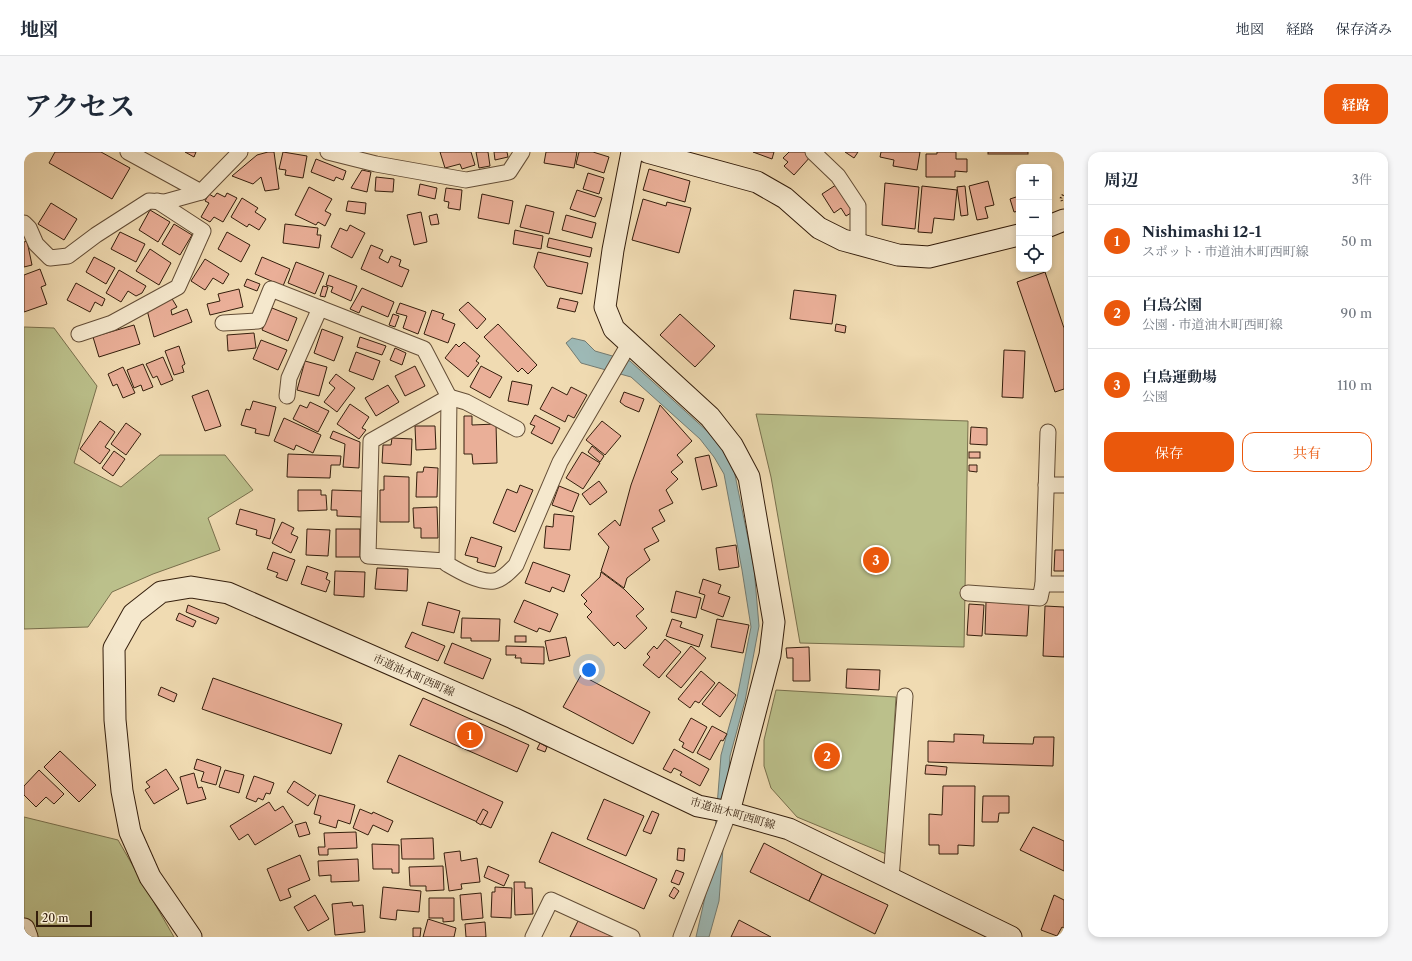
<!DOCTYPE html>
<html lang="ja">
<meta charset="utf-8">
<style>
body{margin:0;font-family:"Libre Caslon Text","Noto Serif JP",serif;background:#f6f6f7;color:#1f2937}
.controls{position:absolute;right:12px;top:12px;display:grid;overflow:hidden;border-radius:8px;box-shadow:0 2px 6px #0003}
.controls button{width:36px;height:36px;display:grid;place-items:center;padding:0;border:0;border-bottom:1px solid #e0e1e3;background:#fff;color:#1f2937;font:20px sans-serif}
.scale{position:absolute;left:12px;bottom:10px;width:56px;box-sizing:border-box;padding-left:4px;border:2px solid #341e0c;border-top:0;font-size:11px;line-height:14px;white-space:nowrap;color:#341e0c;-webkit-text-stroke:3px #f5e8cd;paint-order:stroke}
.you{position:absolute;left:565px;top:518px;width:14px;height:14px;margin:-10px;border:3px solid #fff;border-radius:50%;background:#1a73e8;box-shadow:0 0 0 6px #1a73e833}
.badge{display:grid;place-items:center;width:26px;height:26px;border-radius:50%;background:#ea580c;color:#fff;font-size:13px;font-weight:700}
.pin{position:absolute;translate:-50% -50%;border:2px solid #fff;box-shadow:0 1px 4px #0006}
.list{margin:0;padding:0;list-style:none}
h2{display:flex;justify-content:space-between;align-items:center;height:52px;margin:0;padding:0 16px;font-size:17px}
h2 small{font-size:13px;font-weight:400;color:#747a83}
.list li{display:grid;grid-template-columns:26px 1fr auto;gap:12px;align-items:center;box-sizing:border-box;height:72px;padding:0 16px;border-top:1px solid #e0e1e3}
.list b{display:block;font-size:15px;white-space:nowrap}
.list p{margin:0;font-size:13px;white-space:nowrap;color:#747a83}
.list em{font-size:13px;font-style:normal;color:#747a83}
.actions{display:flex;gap:8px;padding:12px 16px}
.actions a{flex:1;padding:9px 0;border:1px solid #ea580c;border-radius:12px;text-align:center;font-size:14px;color:#ea580c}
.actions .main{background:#ea580c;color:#fff}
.icon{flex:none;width:22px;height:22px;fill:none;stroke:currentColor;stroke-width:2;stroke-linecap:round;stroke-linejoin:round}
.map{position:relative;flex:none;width:1040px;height:785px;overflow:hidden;border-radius:12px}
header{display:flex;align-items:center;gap:24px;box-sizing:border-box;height:56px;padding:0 20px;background:#fff;border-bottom:1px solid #e0e1e3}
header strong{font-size:19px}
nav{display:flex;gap:22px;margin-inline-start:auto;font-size:14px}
.intro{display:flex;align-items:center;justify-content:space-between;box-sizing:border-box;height:96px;padding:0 24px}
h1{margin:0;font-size:28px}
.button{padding:10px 18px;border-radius:12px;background:#ea580c;color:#fff;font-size:14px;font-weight:700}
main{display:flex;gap:24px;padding:0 24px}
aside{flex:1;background:#fff;border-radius:12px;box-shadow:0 2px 6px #0003}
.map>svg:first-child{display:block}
.green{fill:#bbc08b;stroke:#786f4c}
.water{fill:#9db9b6;stroke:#737b72}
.building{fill:#eaaf98;stroke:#341e0c}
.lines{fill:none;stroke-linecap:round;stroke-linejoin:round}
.street-casing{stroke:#634d36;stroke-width:17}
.secondary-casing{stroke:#341e0c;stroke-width:23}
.path{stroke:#341e0c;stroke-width:2.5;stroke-dasharray:1 2;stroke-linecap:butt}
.street{stroke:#f5e8cd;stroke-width:15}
.secondary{stroke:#f5e8cd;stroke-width:21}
.labels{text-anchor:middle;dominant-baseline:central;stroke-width:3.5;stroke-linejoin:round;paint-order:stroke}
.street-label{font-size:11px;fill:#341e0c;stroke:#f5e8cd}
</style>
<header>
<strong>地図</strong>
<nav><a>地図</a><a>経路</a><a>保存済み</a></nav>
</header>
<div class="intro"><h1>アクセス</h1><a class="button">経路</a></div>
<main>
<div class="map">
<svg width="1040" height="785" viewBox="0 0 1040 785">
<rect width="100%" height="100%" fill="#f0dbb2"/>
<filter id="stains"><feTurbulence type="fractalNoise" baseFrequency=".005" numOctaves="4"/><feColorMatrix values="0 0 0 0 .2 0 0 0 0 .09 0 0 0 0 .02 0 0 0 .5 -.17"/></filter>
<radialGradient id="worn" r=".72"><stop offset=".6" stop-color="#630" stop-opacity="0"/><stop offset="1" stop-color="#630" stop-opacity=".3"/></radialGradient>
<!-- green -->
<g class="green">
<polygon points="0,175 30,176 73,234 50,311 97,335 136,303 201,303 229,338 184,366 196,398 129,422 88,440 64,475 0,477"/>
<polygon points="732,262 944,269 940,495 776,491 747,325"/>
<polygon points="752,538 872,545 862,702 773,665 747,636 740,614 740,588"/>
<polygon points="0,665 94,688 150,785 0,785"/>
</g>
<!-- water -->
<polygon class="water" points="548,186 561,189 571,199 606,209 683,279 699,297 710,318 730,416 735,474 721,549 706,604 695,749 685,785 672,785 684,732 690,693 697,603 713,546 727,475 718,418 700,322 690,305 676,287 607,225 557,211 542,191"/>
<!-- building -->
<g class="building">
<polygon points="31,0 77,0 106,16 88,47 25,11"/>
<polygon points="161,0 172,0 170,5"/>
<polygon points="244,0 250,0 255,37 241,39 237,25 229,32 208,24 233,3"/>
<polygon points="259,0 283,4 279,26 261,23 262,18 255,17"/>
<polygon points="416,0 447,0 451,13 438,17 436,12 421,16"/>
<polygon points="452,0 464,0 466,14 455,16"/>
<polygon points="470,0 483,0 484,5 471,8"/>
<polygon points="522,0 553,0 550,16 520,11"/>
<polygon points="555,0 569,0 585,5 580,21 552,12"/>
<polygon points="729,0 750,0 748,7"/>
<polygon points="765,0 783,0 787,4 770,23 760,14 764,10 759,6"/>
<polygon points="821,0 834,0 830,6"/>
<polygon points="857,0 896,0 893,18 869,14 870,8 856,5"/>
<polygon points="913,0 932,0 932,7 943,7 943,20 931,19 931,25 902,25 902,2 913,2"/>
<rect x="964" y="0" width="40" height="2"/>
<polygon points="292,7 322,19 319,28 312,25 310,29 287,20"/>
<polygon points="625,17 666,29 661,50 619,38"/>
<polygon points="338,18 347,20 343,40 327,36"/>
<polygon points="564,21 580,26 575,42 559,37"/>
<polygon points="352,25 370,27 369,40 351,39"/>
<polygon points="964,29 970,53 961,55 964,66 953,68 945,34"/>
<polygon points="815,31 832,58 822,64 817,56 810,61 798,42"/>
<polygon points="861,31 895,35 891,77 858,73"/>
<polygon points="396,32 413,36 411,47 394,43"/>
<polygon points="898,34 933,38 930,68 910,66 908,81 894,80"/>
<polygon points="941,34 944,63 937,64 933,35"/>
<polygon points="285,35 308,47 301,59 307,62 301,74 294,70 292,73 271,63"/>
<polygon points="422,36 438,38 436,58 424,56 425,50 420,49"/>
<polygon points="553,38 578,46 571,65 546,57"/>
<polygon points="193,41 201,45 203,41 213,46 199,70 190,65 186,70 177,65 185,51 181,49 185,42 190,45"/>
<polygon points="458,42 489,49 485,72 454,66"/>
<polygon points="995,44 995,59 990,60 986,47"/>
<polygon points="218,46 234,56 231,60 242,67 235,78 225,72 223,75 207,65"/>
<polygon points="619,47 642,54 643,50 667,56 655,101 608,88"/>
<polygon points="324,49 342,51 341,62 322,59"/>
<polygon points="27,51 53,67 40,88 14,72"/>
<polygon points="502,53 530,60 525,82 496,75"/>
<polygon points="126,58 146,70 134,90 115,78"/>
<polygon points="397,60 403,90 390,93 383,63"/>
<polygon points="413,62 415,72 407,73 405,64"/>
<polygon points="542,63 572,71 568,86 538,78"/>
<polygon points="150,72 168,83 156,103 138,92"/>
<polygon points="261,72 294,76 293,83 297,83 295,96 259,91"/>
<polygon points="326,73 341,81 328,106 307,95 316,76 323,79"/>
<polygon points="491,78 519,84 517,97 489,92"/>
<polygon points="96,80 121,92 112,110 87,97"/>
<polygon points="203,80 226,93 217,110 194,97"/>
<polygon points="525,86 568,96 566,105 523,95"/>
<polygon points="3,89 8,113 0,115 0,90"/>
<polygon points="347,93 359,98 355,106 364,111 367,104 377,108 375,114 385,118 378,135 337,117"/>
<polygon points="126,97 147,111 135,133 112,119"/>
<polygon points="514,100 564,111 558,142 523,134 510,115"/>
<polygon points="70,105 91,116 82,132 62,120"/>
<polygon points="238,105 266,117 259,134 231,122"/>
<polygon points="181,107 205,122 199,132 189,126 181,138 167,129"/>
<polygon points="272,110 300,121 291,142 264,131"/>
<polygon points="16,117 22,133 17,135 23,152 0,160 0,123"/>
<polygon points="95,118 122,134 118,141 112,144 104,139 97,150 82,141"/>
<polygon points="1021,120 1040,176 1040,237 1031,240 993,130"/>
<polygon points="305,123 333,134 327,149 307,140 309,135 302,133"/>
<polygon points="223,127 236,132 233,139 220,134"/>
<polygon points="52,131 81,147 78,154 71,150 66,160 43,148"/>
<polygon points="299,134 304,135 301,145 296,144"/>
<polygon points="338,136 370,150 364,165 338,154 335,161 326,157"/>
<polygon points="215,137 219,155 186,163 183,152 196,149 194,142"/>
<polygon points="770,138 812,143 808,172 766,167"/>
<polygon points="147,145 153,155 147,158 148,163 163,157 168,170 130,185 123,158"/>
<polygon points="536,146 554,150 551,160 533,156"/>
<polygon points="444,150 462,167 453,177 435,158"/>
<polygon points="376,151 402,160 394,182 379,176 383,164 372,161"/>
<polygon points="248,156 273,166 264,189 238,178"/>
<polygon points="408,158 420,162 418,167 431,172 424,191 400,182"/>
<polygon points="369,162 375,164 371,175 365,173"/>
<polygon points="656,162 691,194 671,215 636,183"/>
<polygon points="474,172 513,213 504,222 498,216 494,220 460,185"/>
<polygon points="812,172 822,174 821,181 811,179"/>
<polygon points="110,173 116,192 75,205 69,185"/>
<polygon points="298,177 319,185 310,209 290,201"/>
<polygon points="230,181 232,196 204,199 203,183"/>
<polygon points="336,185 362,194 358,203 333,195"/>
<polygon points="237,188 263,198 254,218 229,207"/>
<polygon points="440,190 456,204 452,209 455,211 444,225 421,206 432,192 435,195"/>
<polygon points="155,194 161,212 158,214 160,220 150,223 141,199"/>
<polygon points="371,196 382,201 378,213 366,208"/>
<polygon points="980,198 1001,199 999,246 978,245"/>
<polygon points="332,200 356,209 349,228 325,219"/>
<polygon points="139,205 149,228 137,233 133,224 129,226 122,212"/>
<polygon points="281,209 303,215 295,244 273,238"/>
<polygon points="119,212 129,235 119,239 117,233 110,236 103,218"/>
<polygon points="391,214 401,234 381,244 371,224"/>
<polygon points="457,214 478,225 466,246 446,235"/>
<polygon points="99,215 111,241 99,246 93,232 89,234 84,222"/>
<polygon points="312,222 331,236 313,260 300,250 311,236 305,231"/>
<polygon points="488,229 508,233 504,253 484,249"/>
<polygon points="364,233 375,250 352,264 341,246"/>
<polygon points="528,235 543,243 547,235 563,243 550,266 544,263 541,270 516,257"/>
<polygon points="184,238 197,274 181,279 168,244"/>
<polygon points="600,240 620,247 615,260 601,254 596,250"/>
<polygon points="229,249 252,255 245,284 231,281 232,277 217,273 222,257 226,258"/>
<polygon points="286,250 305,259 294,280 269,267 276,253 283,256"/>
<polygon points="326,252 345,265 338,276 342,278 335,287 313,272"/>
<polygon points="636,253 668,289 653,303 659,310 647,320 654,327 642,338 649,351 635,358 641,369 628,376 635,389 620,397 626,408 603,426 600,436 577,419 585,395 574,382 591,368 596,374 607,333"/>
<polygon points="511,263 536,276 528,292 507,281 511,274 506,272"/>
<polygon points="440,264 448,264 448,273 472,272 473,311 449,312 448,302 440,302"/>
<polygon points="260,266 297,283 289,301 272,293 270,298 250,289"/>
<polygon points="76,269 91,280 81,295 86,298 76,312 56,297"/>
<polygon points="578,269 597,284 581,303 562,288"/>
<polygon points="102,271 117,282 102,303 87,292"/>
<polygon points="391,274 411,274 412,297 392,298"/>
<polygon points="947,275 963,276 963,293 946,292"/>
<polygon points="309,279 336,290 335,316 319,315 321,292 306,286"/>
<polygon points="368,286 388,287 387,313 358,311 359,293 367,293"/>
<polygon points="568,294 580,304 576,310 564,300"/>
<polygon points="90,299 101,307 89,324 78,316"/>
<polygon points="558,300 576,311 559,337 542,326"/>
<rect x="945" y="300" width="11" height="6"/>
<polygon points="264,302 317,304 316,313 307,313 306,326 263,325"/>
<polygon points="685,303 693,334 678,338 671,306"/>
<polygon points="945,313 953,313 953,320 945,319"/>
<polygon points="400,315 414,316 413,345 392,345 393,320 399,320"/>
<polygon points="360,324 385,325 385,370 356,370 356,338 360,338"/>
<polygon points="575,329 583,340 566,353 558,342"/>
<polygon points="496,333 509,338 491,380 469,371 483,337 493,341"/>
<polygon points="535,334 555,342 548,360 528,353"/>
<polygon points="274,338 297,338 297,343 302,343 303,358 274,359"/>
<polygon points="308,338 339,339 338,365 313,364 313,358 307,358"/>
<polygon points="413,355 414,386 397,386 397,376 390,376 389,356"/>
<polygon points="216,357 251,367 246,387 232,383 233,378 212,372"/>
<polygon points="530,362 550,364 546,398 520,396 522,374 529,375"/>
<polygon points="258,370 270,376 267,382 274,385 267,401 248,391"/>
<polygon points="283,377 306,378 304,404 282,403"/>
<rect x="312" y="377" width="24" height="28"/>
<polygon points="447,385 478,395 471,415 453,410 454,406 441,403"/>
<polygon points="712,393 715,415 695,418 692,396"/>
<polygon points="1031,398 1040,398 1040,419 1030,419"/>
<polygon points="249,400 271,408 263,429 252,425 254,421 243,417"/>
<polygon points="509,410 546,423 540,440 528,435 526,440 501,431"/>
<polygon points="283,414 304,421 302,427 306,429 302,440 277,432"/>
<polygon points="353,416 384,417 383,439 351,437"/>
<polygon points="311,419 341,420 340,445 310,443"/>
<polygon points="577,420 600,437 620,457 612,464 623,476 601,497 594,490 590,494 563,465 568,460 560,452 563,449 557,443 576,425"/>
<polygon points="679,427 697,433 694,441 706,445 699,465 677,457 681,443 675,441"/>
<polygon points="652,439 677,446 672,466 647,460"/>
<polygon points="500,448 534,462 526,480 515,476 513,480 490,470"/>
<polygon points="404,450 436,459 430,481 398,473"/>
<polygon points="962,450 1005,452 1003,484 961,482"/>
<polygon points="945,452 960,453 958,484 943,483"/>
<polygon points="164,453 195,466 192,472 162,460"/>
<polygon points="1021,454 1040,455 1040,505 1019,504"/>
<polygon points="155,461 172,469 169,475 152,468"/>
<polygon points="438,466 476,467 475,489 447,489 447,486 437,486"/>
<polygon points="648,467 658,470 656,475 679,483 675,495 642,484"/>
<polygon points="693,467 725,473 719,501 687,495"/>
<polygon points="388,480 421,494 414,509 381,495"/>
<rect x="491" y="484" width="11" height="6"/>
<polygon points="542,485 546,504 525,509 521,489"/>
<polygon points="641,487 657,500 635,526 619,513 626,505 623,502 630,494 633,497"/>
<polygon points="428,491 467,507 459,527 420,511"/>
<polygon points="482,494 520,495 520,512 497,511 497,506 491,506 492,503 482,503"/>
<polygon points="667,494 682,506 657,536 642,524"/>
<polygon points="785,495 786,529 769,529 769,506 763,506 762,496"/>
<polygon points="823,517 856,518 855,538 822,536"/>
<polygon points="677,519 691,531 675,551 671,549 666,556 654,547"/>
<polygon points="557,523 626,560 609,592 539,555"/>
<polygon points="189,526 318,572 307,602 178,557"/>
<polygon points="695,530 712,543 696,565 678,552"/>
<polygon points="137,535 153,542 150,550 134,543"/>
<polygon points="399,546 505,593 493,620 386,573"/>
<polygon points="667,566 683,575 669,601 658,595 660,591 655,588"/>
<polygon points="688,574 703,582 699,589 697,588 686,608 673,601"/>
<polygon points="930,582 960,583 959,591 1009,592 1010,585 1030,585 1029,614 904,610 904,589 930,590"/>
<polygon points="516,591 523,595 521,600 513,597"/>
<polygon points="650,597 685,617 676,634 656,623 658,620 650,616 647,621 639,617"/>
<polygon points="36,599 72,633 55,650 20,615"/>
<polygon points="375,603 479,650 467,676 363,630"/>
<polygon points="173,607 197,615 192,633 177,629 180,620 170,617"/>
<polygon points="902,613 923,615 922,623 901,622"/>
<polygon points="142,617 155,637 130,652 121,638 126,635 122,630"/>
<polygon points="15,618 40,642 30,652 22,645 12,655 0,643 0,634"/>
<polygon points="201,618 220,623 215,641 195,635"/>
<polygon points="170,621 174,636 178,635 182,647 163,652 156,625"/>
<polygon points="230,624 250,631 246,642 242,641 239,648 234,646 232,650 222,646"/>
<polygon points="270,629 292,643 284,654 263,640"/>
<polygon points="919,634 951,634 950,694 934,693 934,702 915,702 915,693 905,693 905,662 918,663"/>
<polygon points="295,643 331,653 326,672 314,668 312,676 295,671 297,664 290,662"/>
<polygon points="959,644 985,644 985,661 975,661 974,670 958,670"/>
<polygon points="580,647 620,664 602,704 563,687"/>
<polygon points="245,650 251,659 259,654 269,670 231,693 224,682 215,688 206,674"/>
<polygon points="336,657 348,662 349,660 369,669 364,680 349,673 344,683 329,676"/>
<polygon points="459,657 464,660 457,673 452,670"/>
<polygon points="628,659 635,662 627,682 619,679"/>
<polygon points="282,670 286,682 275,685 271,673"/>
<polygon points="1009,675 1040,689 1040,719 996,698"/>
<polygon points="332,680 333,696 304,697 304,703 295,703 294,695 301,695 300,681"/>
<polygon points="528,680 633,727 620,757 515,710"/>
<polygon points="409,686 410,707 378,707 377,687"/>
<polygon points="740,691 798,722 785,749 726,720"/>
<polygon points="348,692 375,693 375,721 368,721 368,717 349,717"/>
<polygon points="654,696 661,697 660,709 653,708"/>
<polygon points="436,699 437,709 453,706 456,730 437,732 438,737 425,739 420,701"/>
<polygon points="276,703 286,728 264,737 267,745 256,749 243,717"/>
<polygon points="334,707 335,729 307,730 307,723 295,724 294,709"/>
<polygon points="419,714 420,738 402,739 402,734 386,734 385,715"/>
<polygon points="464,714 485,723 480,734 460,725"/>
<polygon points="652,718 660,721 655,733 647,730"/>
<polygon points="798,722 864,753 851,782 785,749"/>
<polygon points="490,730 501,730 501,736 508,736 509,762 491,763"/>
<polygon points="359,735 397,739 395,760 373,758 372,768 356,766"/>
<polygon points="471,735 488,736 487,766 467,765 468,740 471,740"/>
<polygon points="650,735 655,739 650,747 645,744"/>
<polygon points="457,741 459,766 438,768 436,743"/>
<polygon points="291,743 305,767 284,779 270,755"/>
<polygon points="1030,743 1040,748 1040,776 1038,775 1033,784 1017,778"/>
<polygon points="405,746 430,746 430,769 419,770 419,766 405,766"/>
<polygon points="328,750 329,754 339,753 341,780 311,783 308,752"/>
<polygon points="404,767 432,776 430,785 399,785"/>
<polygon points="715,768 747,785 707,785"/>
<polygon points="554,769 590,785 546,785"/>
<polygon points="461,770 462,785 442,785 441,772"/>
<polygon points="389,776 397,776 396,785 389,785"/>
</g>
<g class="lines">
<!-- street casing -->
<g class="street-casing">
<g id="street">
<polyline points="104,0 177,40"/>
<polyline points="304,0 352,12 442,28 485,20 498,0"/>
<polyline points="789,0 814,24 834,54 834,92"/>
<polyline points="0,71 5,76 12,92 26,106 44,104 72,83 125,49 141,50 177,40 216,0"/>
<path d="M199 171 234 169 247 137 400 197 425 245 423 412C435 419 455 431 470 429 478 428 487 418 492 413L536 310 605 192"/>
<polyline points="55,182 88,171 154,135 179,79 133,49"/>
<polyline points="263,244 265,226 296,156"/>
<polyline points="1024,280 1019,432 1040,432"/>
<polyline points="1022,333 1040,333"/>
<polyline points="422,409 344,404 347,289 425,245 442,250 493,277"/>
<polyline points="944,441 1016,446 1019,432"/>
<polyline points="867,727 881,544"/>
<polyline points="509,785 527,748 608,785"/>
<polyline points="657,785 705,660"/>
</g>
</g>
<!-- secondary casing -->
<g class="secondary-casing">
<g id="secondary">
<polyline points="608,0 589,98 581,155 590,177 686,265 708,293 725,325 750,470 746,503 705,660"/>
<polyline points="623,0 733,30 761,46 795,76 819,88 874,103 905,105 995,83"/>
<polyline points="1025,74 1040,68"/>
<polyline points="0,777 3,785"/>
<polyline points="167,785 126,725 106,680 98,639 91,568 90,496 109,462 137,440 167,435 204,441 489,566 674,654 705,660 765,677 987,785"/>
</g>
</g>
<!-- path -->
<polyline class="path" points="1038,49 1037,46 1040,41"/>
<!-- street -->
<use href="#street" class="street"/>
<!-- secondary -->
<use href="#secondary" class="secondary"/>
</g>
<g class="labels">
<!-- street labels -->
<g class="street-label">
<text transform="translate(390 523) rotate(24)">市道油木町西町線</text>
<text transform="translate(709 661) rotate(16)">市道油木町西町線</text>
</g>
</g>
<rect width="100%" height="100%" filter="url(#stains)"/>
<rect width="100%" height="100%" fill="url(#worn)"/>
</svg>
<div class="controls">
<button>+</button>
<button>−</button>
<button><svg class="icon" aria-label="locate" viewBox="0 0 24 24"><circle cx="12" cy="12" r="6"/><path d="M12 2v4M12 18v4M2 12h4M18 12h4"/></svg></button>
</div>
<div class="scale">20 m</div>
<div class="you"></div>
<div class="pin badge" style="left:446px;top:583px">1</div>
<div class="pin badge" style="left:803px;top:604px">2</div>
<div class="pin badge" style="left:852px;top:408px">3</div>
</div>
<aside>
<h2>周辺<small>3件</small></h2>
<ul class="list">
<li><span class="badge">1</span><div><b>Nishimashi 12-1</b><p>スポット · 市道油木町西町線</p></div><em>50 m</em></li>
<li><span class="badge">2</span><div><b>白鳥公園</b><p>公園 · 市道油木町西町線</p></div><em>90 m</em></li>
<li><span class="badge">3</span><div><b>白鳥運動場</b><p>公園</p></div><em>110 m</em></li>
</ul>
<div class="actions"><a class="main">保存</a><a>共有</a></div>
</aside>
</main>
